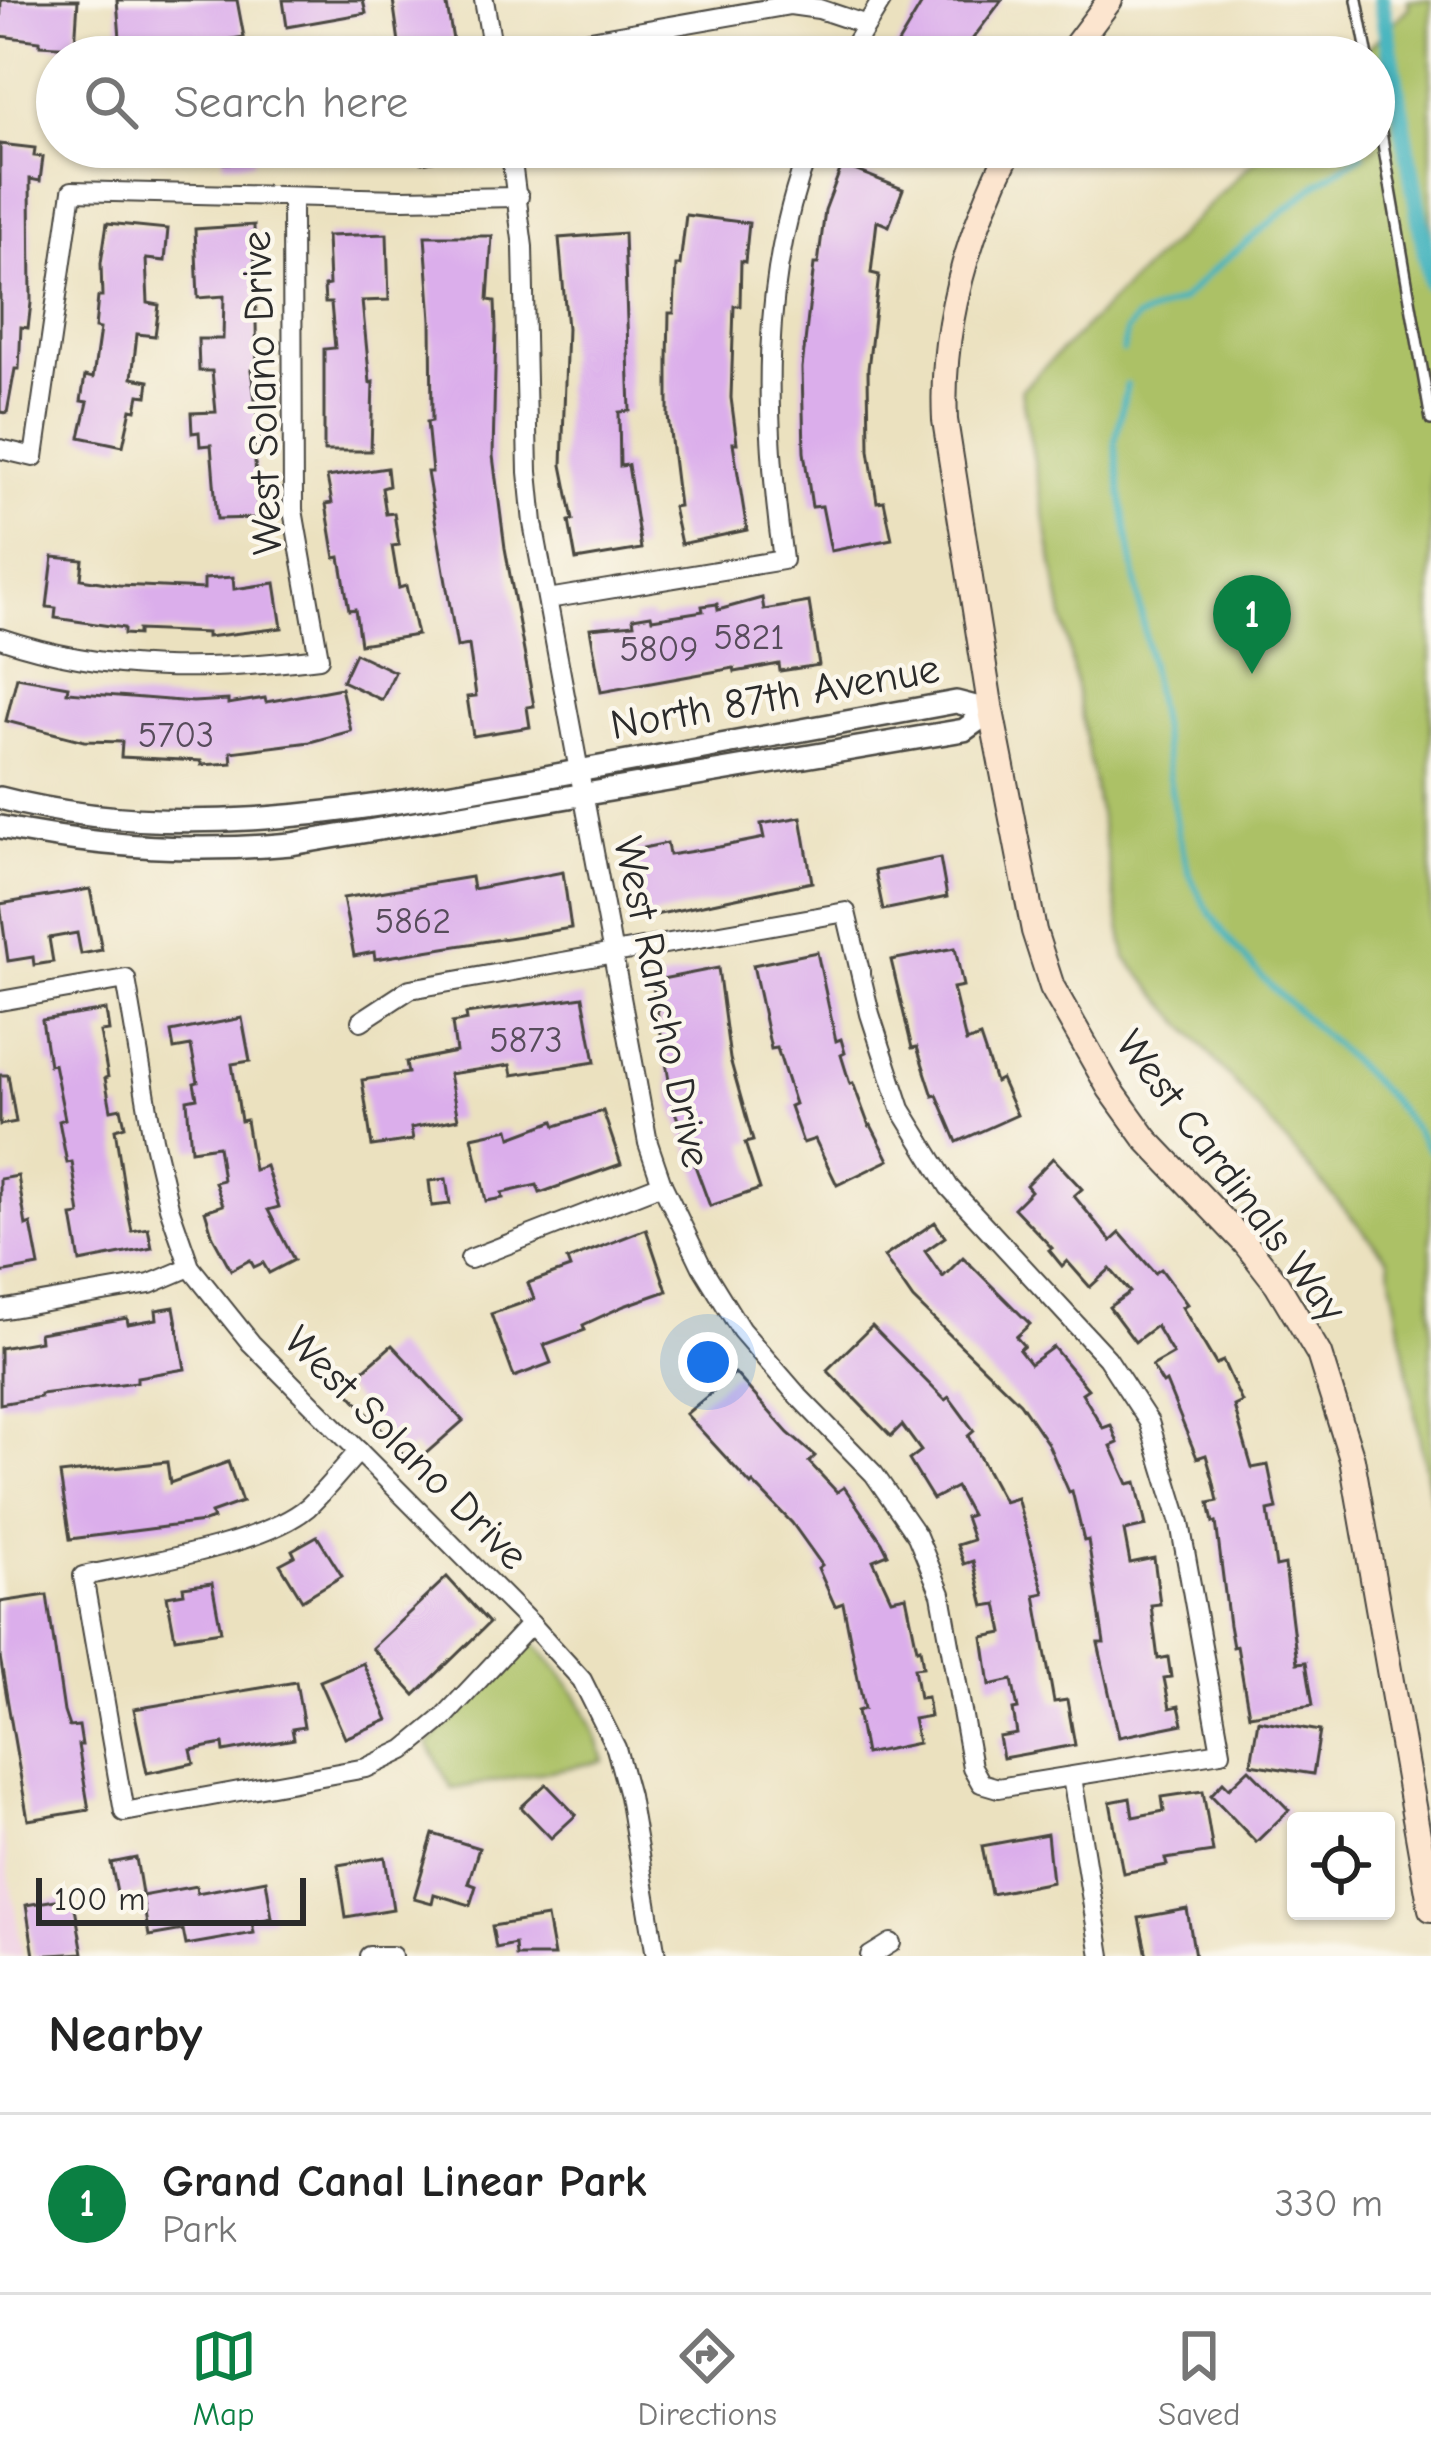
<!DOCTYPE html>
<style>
body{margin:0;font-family:"Comic Neue",sans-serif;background:#f6f6f6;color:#222}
.controls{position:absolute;right:36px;bottom:36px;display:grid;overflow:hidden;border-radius:12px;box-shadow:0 3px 9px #0004}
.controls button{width:108px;height:108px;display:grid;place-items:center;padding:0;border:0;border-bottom:3px solid #e0e0e0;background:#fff;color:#222;font:60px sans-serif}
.scale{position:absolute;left:36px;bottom:30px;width:270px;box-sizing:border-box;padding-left:12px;border:6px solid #2b2b2b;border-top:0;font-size:33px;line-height:42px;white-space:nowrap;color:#2b2b2b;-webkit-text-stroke:9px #fbf7ec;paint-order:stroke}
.you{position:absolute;left:708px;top:1362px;width:42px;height:42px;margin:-30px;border:9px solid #fff;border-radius:50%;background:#1a73e8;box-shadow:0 0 0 18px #1a73e833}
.badge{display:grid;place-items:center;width:78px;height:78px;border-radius:50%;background:#0b8043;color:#fff;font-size:39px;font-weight:700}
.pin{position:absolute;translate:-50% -99px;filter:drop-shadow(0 3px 6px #0008)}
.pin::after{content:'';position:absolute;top:63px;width:42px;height:36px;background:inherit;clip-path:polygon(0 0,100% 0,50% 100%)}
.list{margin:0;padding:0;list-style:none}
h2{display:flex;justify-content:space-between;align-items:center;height:156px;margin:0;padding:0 48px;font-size:51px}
h2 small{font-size:39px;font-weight:400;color:#767676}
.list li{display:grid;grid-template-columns:78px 1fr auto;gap:36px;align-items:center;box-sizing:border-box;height:180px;padding:0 48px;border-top:3px solid #e0e0e0}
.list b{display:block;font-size:45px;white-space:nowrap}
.list p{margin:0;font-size:39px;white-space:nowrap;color:#767676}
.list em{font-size:39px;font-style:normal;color:#767676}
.icon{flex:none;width:66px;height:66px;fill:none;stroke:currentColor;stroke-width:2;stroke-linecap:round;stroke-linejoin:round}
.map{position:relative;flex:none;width:1431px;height:1956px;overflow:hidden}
.search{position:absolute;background:#fff;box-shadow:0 3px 9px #0004;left:36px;right:36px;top:36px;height:132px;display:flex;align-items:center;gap:30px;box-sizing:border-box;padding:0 42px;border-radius:66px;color:#767676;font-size:45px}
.sheet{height:336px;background:#fff}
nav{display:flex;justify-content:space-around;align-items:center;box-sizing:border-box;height:168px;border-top:3px solid #e0e0e0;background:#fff;font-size:33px;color:#767676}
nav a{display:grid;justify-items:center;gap:6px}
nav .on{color:#0b8043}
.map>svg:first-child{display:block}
.built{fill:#f0d0e4}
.green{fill:#acc166;stroke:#6c7648;stroke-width:3}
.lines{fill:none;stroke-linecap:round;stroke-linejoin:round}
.stream{stroke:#45b4be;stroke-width:6}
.canal{stroke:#45b4be;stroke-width:18}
.building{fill:#dbaeeb}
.service-casing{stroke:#484641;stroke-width:14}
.minor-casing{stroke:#484641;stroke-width:22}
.tertiary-casing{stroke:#484641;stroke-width:26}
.secondary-casing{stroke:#484641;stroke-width:28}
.service{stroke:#fff;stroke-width:9}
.minor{stroke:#fff;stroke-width:18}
.tertiary{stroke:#fff;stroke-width:21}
.secondary{stroke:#fce5cf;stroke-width:24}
.labels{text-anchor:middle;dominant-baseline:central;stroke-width:9;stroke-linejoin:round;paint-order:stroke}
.number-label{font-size:36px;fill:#574c5b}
.street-label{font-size:42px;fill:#2b2b2b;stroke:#fbf7ec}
</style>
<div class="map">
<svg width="1431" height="1956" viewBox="0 0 1431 1956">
<rect width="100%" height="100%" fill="#fbf7ec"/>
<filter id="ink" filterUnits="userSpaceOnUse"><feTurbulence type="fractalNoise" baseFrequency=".00833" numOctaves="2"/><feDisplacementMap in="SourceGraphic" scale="24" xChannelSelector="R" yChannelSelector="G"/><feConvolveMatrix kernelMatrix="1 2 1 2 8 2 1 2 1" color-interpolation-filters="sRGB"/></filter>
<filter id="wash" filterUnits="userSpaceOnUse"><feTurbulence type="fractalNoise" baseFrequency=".004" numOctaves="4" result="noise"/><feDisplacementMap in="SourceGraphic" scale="48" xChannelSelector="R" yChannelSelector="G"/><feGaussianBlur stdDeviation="2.7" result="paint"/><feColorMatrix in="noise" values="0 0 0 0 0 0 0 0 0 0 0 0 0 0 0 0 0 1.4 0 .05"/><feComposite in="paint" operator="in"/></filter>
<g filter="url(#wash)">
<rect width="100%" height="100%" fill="#ebe1bf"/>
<!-- built -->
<polygon class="built" points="0,1821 23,1956 0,1956"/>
<!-- green -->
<g class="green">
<polygon points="1408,0 1431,0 1431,1502 1388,1259 1126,958 1021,390 1268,147 1374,147 1374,57 1359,57 1409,7"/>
<path d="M532 1641C569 1678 590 1711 604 1761L452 1789 428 1744Z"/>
</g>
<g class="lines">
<!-- stream -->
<g class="stream">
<polyline points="1123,351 1126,332 1136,319 1182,300 1207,275 1317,184 1363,154"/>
<path d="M1127 384 1115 443 1121 493 1178 831C1183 849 1186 868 1194 884 1248 995 1367 1050 1431 1153"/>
</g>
<!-- canal -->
<polyline class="canal" points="1381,0 1431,283"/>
</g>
<g id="blocks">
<!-- building -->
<g class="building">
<polygon points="1,0 78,0 75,47 40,45 40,41 0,36"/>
<polygon points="117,0 237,0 244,37 170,49 121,51"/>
<polygon points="283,0 363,0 366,13 287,27"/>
<polygon points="393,0 446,0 456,57 401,57"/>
<polygon points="924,0 1002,0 959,57 890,57"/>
<polygon points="0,144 35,148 34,156 43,157 40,181 30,179 31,303 28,328 21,327 19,369 15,369 7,413 0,412"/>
<polygon points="223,147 253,147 254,162 224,163"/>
<polygon points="418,147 468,147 469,154 422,163"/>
<polygon points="842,165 903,189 889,226 877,221 871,273 879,275 868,369 869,450 877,502 884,501 892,539 831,551 822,506 812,507 804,452 802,368 814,264 818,264 825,210"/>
<polygon points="686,215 749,223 745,262 741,261 740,306 734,306 731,398 737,443 733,443 747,530 681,544 673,507 679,506 668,416 668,359 669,313 674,313 676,265 680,265"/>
<polygon points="107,223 168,229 165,261 146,259 148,303 159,305 155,336 137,334 132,378 149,381 147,396 139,395 136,410 131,409 123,446 80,437 88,402 81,401 85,376 93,378 100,329 95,328 98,297 102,297 101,263"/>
<polygon points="254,225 257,370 251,370 261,443 254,443 258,518 217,519 211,445 200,446 199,432 192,433 191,413 216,412 212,371 199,371 198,339 223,339 224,296 198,298 195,229"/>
<polygon points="624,233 630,411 619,412 620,466 628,465 641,549 576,560 569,521 573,520 562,465 567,328 559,238"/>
<polygon points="387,234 389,300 362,301 370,383 373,382 371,451 324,451 324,349 335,348 331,303 325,303 324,286 329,285 327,236"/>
<polygon points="425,236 492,236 488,300 495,301 496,328 493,456 505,548 534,706 527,707 530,727 473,736 467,697 476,696 469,645 457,647 427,472 432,472 427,422 432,421 431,320"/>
<polygon points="387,468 389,486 382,488 386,514 394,513 399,545 392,546 399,588 406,586 417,635 360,644 355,609 349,610 340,557 335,558 326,504 332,503 327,477"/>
<polygon points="53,557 83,560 81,579 119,585 204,589 204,579 233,577 234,589 275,583 282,628 207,637 207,633 138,630 138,635 124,634 124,628 55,618 56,608 47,607"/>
<polygon points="762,598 764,610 809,602 819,665 780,671 779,664 735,672 734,668 601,692 590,628 634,624 633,618 651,615 652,619 703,611 702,606 717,604 718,610"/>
<polygon points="355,653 395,672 382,700 342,681"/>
<polygon points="17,677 68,686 67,692 193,702 228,700 228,704 265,698 266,702 341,688 351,731 310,742 231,752 232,763 201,765 201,761 121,757 122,742 84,741 6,721"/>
<polygon points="801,817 812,882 641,918 629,851 667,843 669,855 719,847 764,838 761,824"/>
<polygon points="940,858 947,897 883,910 875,871"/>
<polygon points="563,872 571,928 375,959 374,952 354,956 343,898 471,877 473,889"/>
<polygon points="90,889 102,950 81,954 77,933 49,938 53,962 34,965 33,957 8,961 0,904"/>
<polygon points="955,948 963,986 953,988 966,1042 980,1037 995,1082 1001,1079 1017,1115 957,1142 937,1095 933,1096 917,1047 912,1048 891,960"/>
<polygon points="817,952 836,1041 841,1039 845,1053 841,1055 850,1084 853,1083 869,1126 871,1125 889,1160 837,1185 815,1139 803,1143 790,1106 795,1104 777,1048 771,1049 753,965"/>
<polygon points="718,968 730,1059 753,1141 745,1143 760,1189 710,1206 674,1109 652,981"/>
<polygon points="583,997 595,1062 512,1075 510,1065 449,1074 458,1119 411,1128 413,1140 372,1146 362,1080 408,1073 406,1062 456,1052 452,1023 467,1020 466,1014"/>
<polygon points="106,1010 109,1031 100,1032 108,1077 105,1078 111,1110 121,1108 125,1126 115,1129 127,1206 132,1231 148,1228 152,1248 80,1262 72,1216 80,1215 72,1162 67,1163 59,1121 65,1119 54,1064 49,1065 42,1020"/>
<polygon points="242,1018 250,1061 232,1064 241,1121 246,1120 254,1170 266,1166 279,1207 268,1210 294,1260 269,1273 263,1263 254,1267 250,1260 231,1270 213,1237 205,1211 223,1205 215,1182 223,1180 218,1146 191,1150 187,1100 197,1098 194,1083 198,1082 191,1046 174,1049 171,1032"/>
<polygon points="0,1075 8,1075 16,1122 0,1125"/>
<polygon points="603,1111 621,1164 540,1193 537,1185 502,1193 503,1198 486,1201 472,1137 509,1129 511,1137 554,1121 556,1126"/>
<polygon points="1053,1158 1082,1189 1074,1196 1111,1241 1120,1233 1155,1273 1161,1269 1187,1304 1182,1307 1216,1364 1223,1361 1242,1402 1234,1406 1252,1468 1268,1465 1277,1509 1268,1511 1276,1567 1285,1565 1297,1663 1306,1662 1313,1705 1249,1715 1237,1646 1233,1647 1229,1625 1216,1522 1213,1523 1209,1503 1218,1501 1213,1479 1206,1455 1197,1458 1166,1382 1163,1384 1152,1366 1173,1354 1156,1326 1135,1342 1109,1307 1130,1292 1110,1269 1090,1287 1067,1261 1062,1266 1049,1250 1052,1248 1014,1208 1031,1191 1026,1185"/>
<polygon points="18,1176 26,1226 31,1224 39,1266 0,1273 0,1179"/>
<polygon points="446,1179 450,1204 432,1206 429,1181"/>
<polygon points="935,1222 945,1237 925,1251 943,1277 963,1257 1030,1324 1016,1337 1024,1346 1019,1350 1030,1364 1053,1347 1088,1389 1082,1393 1103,1428 1111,1425 1118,1443 1111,1446 1128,1484 1136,1482 1146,1526 1124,1531 1130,1563 1154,1558 1160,1604 1151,1605 1158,1659 1168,1657 1171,1677 1164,1678 1170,1708 1179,1706 1183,1724 1119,1737 1098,1643 1104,1643 1088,1540 1084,1541 1072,1491 1069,1492 1048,1444 1020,1403 913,1299 884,1257"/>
<polygon points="646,1229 667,1291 624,1306 583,1325 585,1330 544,1345 551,1363 514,1377 491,1314 534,1299 528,1283 570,1268 567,1260"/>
<polygon points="174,1307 185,1369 137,1377 137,1382 40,1394 40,1397 0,1404 0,1348 40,1341 39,1333 127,1318 128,1324 157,1319 156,1310"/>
<polygon points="872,1326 945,1400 949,1397 974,1431 968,1436 1004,1502 1017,1498 1044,1593 1035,1595 1054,1702 1067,1700 1075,1745 1003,1758 999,1737 1017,1734 1013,1710 1018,1709 1012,1680 990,1685 983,1637 1003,1633 997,1604 984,1606 973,1561 964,1564 957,1545 973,1540 965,1517 971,1515 956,1487 933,1499 909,1460 921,1451 902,1425 891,1436 827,1370"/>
<polygon points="392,1345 463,1421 422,1457 413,1447 404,1455 344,1387"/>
<polygon points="735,1373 788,1433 815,1456 809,1462 837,1492 844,1487 882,1542 888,1554 873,1560 891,1599 906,1596 917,1649 920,1648 923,1667 914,1668 919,1698 927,1697 930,1716 913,1719 918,1743 865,1754 857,1711 864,1709 843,1603 835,1606 818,1568 822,1565 792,1523 753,1483 751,1485 686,1414"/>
<polygon points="167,1462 170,1483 228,1462 242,1502 211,1513 213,1519 204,1522 70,1539 60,1474"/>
<polygon points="317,1536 342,1576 302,1600 280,1564 295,1556 292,1550"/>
<polygon points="447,1577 489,1623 415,1695 372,1648"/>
<polygon points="212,1583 221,1631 175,1638 167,1596 184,1593 183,1587"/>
<polygon points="47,1595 64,1712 69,1727 79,1726 82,1745 78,1745 89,1810 28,1820 0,1657 0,1602"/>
<polygon points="363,1663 388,1720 345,1738 320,1681"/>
<polygon points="296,1682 304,1727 292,1729 294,1739 224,1752 223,1744 191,1750 194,1763 147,1773 134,1709"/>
<polygon points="1258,1720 1320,1731 1313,1774 1251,1764"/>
<polygon points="1249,1769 1289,1810 1256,1842 1211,1795 1223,1782 1229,1788"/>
<polygon points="546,1784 576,1815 551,1838 521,1807"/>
<polygon points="1203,1791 1213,1852 1165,1859 1167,1865 1123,1873 1110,1802 1130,1798 1133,1817 1164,1811 1162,1797"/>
<polygon points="433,1834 479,1848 468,1883 476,1886 470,1905 434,1894 432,1903 414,1898"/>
<polygon points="1047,1834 1052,1882 991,1894 982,1846"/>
<polygon points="385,1857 393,1909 346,1917 338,1865"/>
<polygon points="136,1858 142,1893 118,1898 111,1863"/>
<polygon points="266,1880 272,1918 252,1922 254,1933 186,1945 183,1930 149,1936 142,1896 196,1886 197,1893"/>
<polygon points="73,1897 83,1953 34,1956 26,1905"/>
<polygon points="1187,1909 1195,1956 1147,1956 1139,1918"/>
<polygon points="547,1917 554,1956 516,1956 515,1944 496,1948 492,1926"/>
</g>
</g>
</g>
<g filter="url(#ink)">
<use href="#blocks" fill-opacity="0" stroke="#484641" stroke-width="3"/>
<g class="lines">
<!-- service casing -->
<g class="service-casing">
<g id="service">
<polyline points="1357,0 1368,57"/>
<polyline points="1374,92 1431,420"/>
</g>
</g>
<!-- minor casing -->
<g class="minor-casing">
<g id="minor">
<polyline points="484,0 494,57"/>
<polyline points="494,57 790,5 819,9 864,24"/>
<polyline points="847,57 882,0"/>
<polyline points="0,449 34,457 72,191 401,199 519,197"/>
<path d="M548 599 783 560C764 420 759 281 810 147"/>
<path d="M0 638C107 674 208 672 319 658L293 510 292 197"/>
<polyline points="0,1001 126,979 153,1139 169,1207 190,1267 251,1343 531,1624 582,1680 616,1748 629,1796 656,1956"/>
<polyline points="361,1021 410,989 846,912 870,1014 901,1109 949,1187 1107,1358 1149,1422 1180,1523 1221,1752 998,1788 981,1783 972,1767 941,1594 917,1536 874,1474 799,1397 741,1330 702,1267 662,1184 648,1143 533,523 528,472 523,247 510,147"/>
<polyline points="470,1259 662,1184"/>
<polyline points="0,1310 150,1284 190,1267"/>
<path d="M359 1451C342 1469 326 1490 308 1507 263 1545 141 1564 83 1576L124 1812 366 1768 404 1750 443 1718 531 1624"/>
<polyline points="1072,1777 1101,1956"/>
<polyline points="369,1956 392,1956"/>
<polyline points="870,1956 891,1943"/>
</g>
</g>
<!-- tertiary casing -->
<g class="tertiary-casing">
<g id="tertiary">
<path d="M0 798C179 845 355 810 534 779 675 754 815 727 956 702L991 711"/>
<path d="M0 827C97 847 192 853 291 844L964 730 991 711"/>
</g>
</g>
<!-- secondary casing -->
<g class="secondary-casing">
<g id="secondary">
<polyline points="1067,57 1110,0"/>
<path d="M1011 147C968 233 940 324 945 420L991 711 1034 931 1052 987 1110 1089 1146 1139 1245 1243 1277 1284 1319 1354 1352 1459 1431 1909"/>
</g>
</g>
<!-- service -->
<use href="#service" class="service"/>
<!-- minor -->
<use href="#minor" class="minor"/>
<!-- tertiary -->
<use href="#tertiary" class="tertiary"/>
<!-- secondary -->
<use href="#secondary" class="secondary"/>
</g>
</g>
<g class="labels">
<!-- number labels -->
<g class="number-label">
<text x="749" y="637">5821</text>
<text x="659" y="649">5809</text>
<text x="176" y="735">5703</text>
<text x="413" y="921">5862</text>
<text x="526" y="1040">5873</text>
</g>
<!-- street labels -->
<g class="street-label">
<text transform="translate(262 393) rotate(-92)">West Solano Drive</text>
<text transform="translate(775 697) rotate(-10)">North 87th Avenue</text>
<text transform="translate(662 1002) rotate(78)">West Rancho Drive</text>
<text transform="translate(1231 1176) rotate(53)">West Cardinals Way</text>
<text transform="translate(406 1448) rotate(45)">West Solano Drive</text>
</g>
</g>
</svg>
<div class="controls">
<button><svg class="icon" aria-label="locate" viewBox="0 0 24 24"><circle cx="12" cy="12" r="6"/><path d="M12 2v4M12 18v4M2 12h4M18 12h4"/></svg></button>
</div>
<div class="scale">100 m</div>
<div class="you"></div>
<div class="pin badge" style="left:1252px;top:674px">1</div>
<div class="search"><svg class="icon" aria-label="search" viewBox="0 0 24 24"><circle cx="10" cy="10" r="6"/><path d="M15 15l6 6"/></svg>Search here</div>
</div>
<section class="sheet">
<h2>Nearby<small></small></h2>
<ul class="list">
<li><span class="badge">1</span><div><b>Grand Canal Linear Park</b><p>Park</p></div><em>330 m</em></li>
</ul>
</section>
<nav>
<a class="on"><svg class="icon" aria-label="map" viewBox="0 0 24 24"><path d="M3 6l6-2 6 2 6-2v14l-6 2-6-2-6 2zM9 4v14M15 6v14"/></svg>Map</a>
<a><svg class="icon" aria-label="directions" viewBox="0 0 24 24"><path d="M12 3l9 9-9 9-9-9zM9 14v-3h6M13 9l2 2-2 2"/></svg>Directions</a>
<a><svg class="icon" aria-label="saved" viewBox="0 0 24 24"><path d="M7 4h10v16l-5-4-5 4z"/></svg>Saved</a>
</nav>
